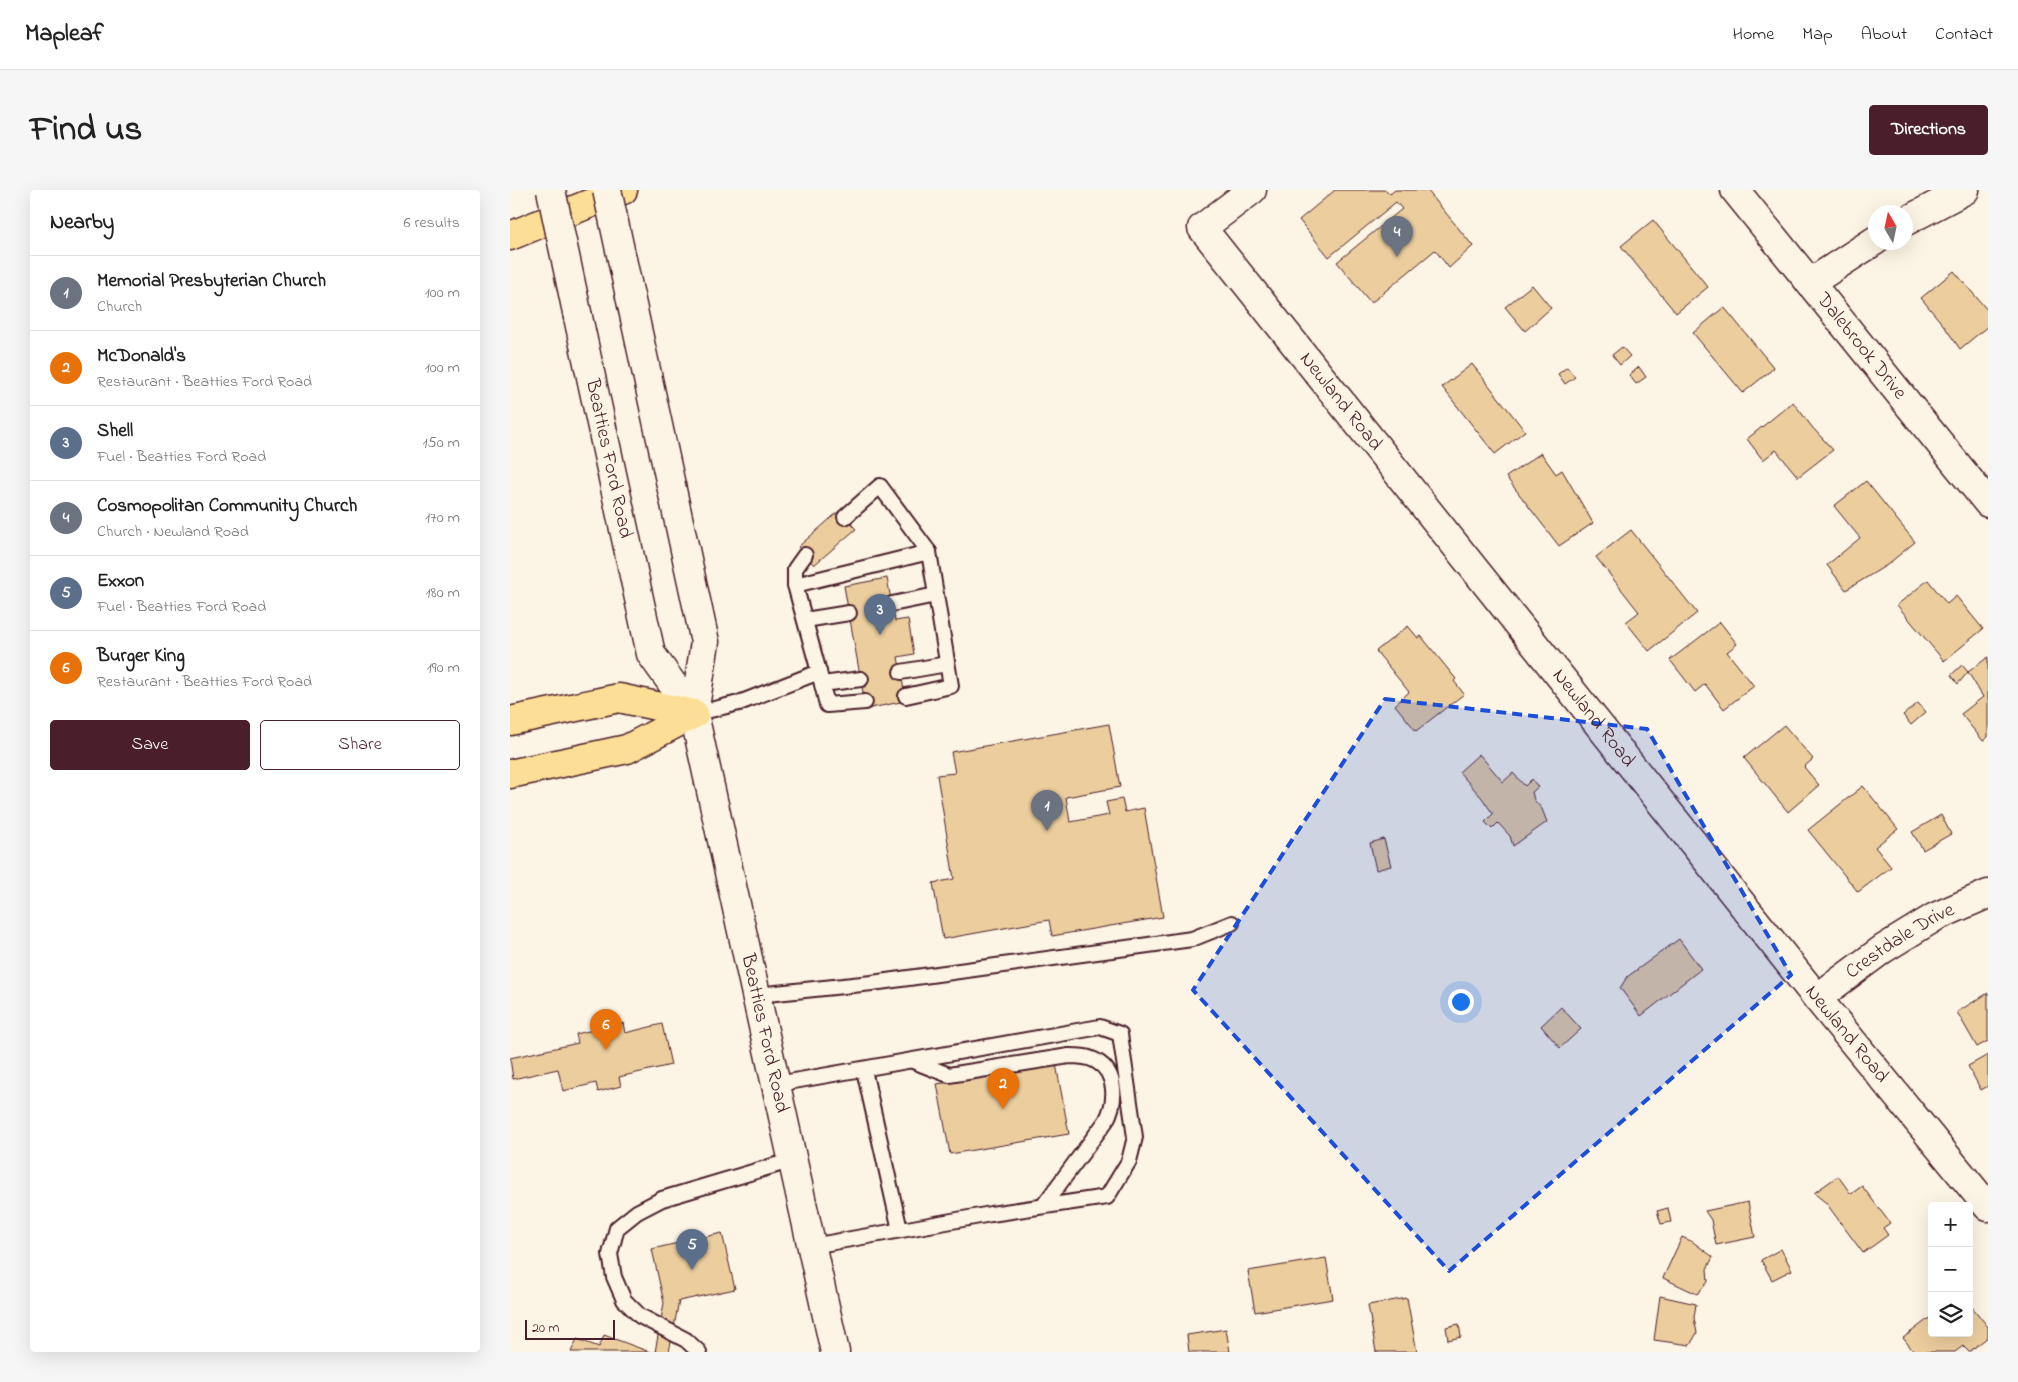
<!DOCTYPE html>
<meta charset="utf-8">
<style>
body{margin:0;font-family:"Indie Flower",sans-serif;background:#f6f6f6;color:#222}
.controls{position:absolute;right:15px;bottom:15px;display:grid;overflow:hidden;border-radius:5px;box-shadow:0 5px 20px #0002}
.controls button{width:45px;height:45px;display:grid;place-items:center;padding:0;border:0;border-bottom:1px solid #e0e0e0;background:#fff;color:#222;font:25px sans-serif}
.compass{position:absolute;left:1358px;top:15px;width:45px;height:45px;border-radius:50%;background:#fff;box-shadow:0 5px 20px #0002;rotate:351deg}
.scale{position:absolute;left:15px;bottom:12px;width:90px;box-sizing:border-box;padding-left:5px;border:2px solid #4a1f2b;border-top:0;font-size:14px;line-height:18px;white-space:nowrap;color:#4a1f2b;-webkit-text-stroke:4px #fcf5e5;paint-order:stroke}
.you{position:absolute;left:950px;top:811px;width:18px;height:18px;margin:-12px;border:4px solid #fff;border-radius:50%;background:#1a73e8;box-shadow:0 0 0 8px #1a73e833}
.badge{display:grid;place-items:center;width:32px;height:32px;border-radius:50%;background:#4a1f2b;color:#fff;font-size:16px;font-weight:700}
.pin{position:absolute;translate:-50% -41px;filter:drop-shadow(0 1px 2px #0008)}
.pin::after{content:'';position:absolute;top:26px;width:18px;height:15px;background:inherit;clip-path:polygon(0 0,100% 0,50% 100%)}
.list{margin:0;padding:0;list-style:none}
h2{display:flex;justify-content:space-between;align-items:center;height:65px;margin:0;padding:0 20px;font-size:21px}
h2 small{font-size:16px;font-weight:400;color:#767676}
.list li{display:grid;grid-template-columns:32px 1fr auto;gap:15px;align-items:center;box-sizing:border-box;height:75px;padding:0 20px;border-top:1px solid #e0e0e0}
.list b{display:block;font-size:19px;white-space:nowrap}
.list p{margin:0;font-size:16px;white-space:nowrap;color:#767676}
.list em{font-size:16px;font-style:normal;color:#767676}
.actions{display:flex;gap:10px;padding:15px 20px}
.actions a{flex:1;padding:11px 0;border:1px solid #4a1f2b;border-radius:5px;text-align:center;font-size:18px;color:#4a1f2b}
.actions .main{background:#4a1f2b;color:#fff}
.icon{flex:none;width:28px;height:28px;fill:none;stroke:currentColor;stroke-width:2;stroke-linecap:round;stroke-linejoin:round}
.map{position:relative;flex:none;width:1478px;height:1162px;overflow:hidden;border-radius:5px}
header{display:flex;align-items:center;gap:30px;box-sizing:border-box;height:70px;padding:0 25px;background:#fff;border-bottom:1px solid #e0e0e0}
header strong{font-size:24px}
nav{display:flex;gap:28px;margin-inline-start:auto;font-size:18px}
.intro{display:flex;align-items:center;justify-content:space-between;box-sizing:border-box;height:120px;padding:0 30px}
h1{margin:0;font-size:35px}
.button{padding:12px 22px;border-radius:5px;background:#4a1f2b;color:#fff;font-size:18px;font-weight:700}
main{display:flex;gap:30px;padding:0 30px}
aside{flex:1;background:#fff;border-radius:5px;box-shadow:0 5px 20px #0002}
.map>svg:first-child{display:block}
.building{fill:#ebcd9e;stroke:#4a1f2b}
.lines{fill:none;stroke-linecap:round;stroke-linejoin:round}
.lane-casing{stroke:#4a1f2b;stroke-width:18}
.street-casing{stroke:#4a1f2b;stroke-width:31}
.secondary-casing{stroke:#4a1f2b;stroke-width:31}
.highway-casing{stroke:#4a1f2b;stroke-width:31}
.lane{stroke:#fcf5e5;stroke-width:14}
.street{stroke:#fcf5e5;stroke-width:28}
.secondary{stroke:#fcf5e5;stroke-width:28}
.highway{stroke:#fdde96;stroke-width:28}
.secondary-bridge-casing{stroke:#4a1f2b;stroke-width:31;stroke-linecap:butt}
.secondary-bridge{stroke:#fcf5e5;stroke-width:28}
.marked{fill:#1d4ed8;fill-opacity:0.2;stroke:#1d4ed8;stroke-width:4;stroke-dasharray:10 6;stroke-linejoin:round}
.labels{text-anchor:middle;dominant-baseline:central;stroke-width:4;stroke-linejoin:round;paint-order:stroke}
.street-label{font-size:20px;fill:#4a1f2b;stroke:#fcf5e5}
</style>
<header>
<strong>Mapleaf</strong>
<nav><a>Home</a><a>Map</a><a>About</a><a>Contact</a></nav>
</header>
<div class="intro"><h1>Find us</h1><a class="button">Directions</a></div>
<main>
<aside>
<h2>Nearby<small>6 results</small></h2>
<ul class="list">
<li><span class="badge" style="background:#6b7280">1</span><div><b>Memorial Presbyterian Church</b><p>Church</p></div><em>100 m</em></li>
<li><span class="badge" style="background:#e8710a">2</span><div><b>McDonald's</b><p>Restaurant · Beatties Ford Road</p></div><em>100 m</em></li>
<li><span class="badge" style="background:#5c6f8a">3</span><div><b>Shell</b><p>Fuel · Beatties Ford Road</p></div><em>150 m</em></li>
<li><span class="badge" style="background:#6b7280">4</span><div><b>Cosmopolitan Community Church</b><p>Church · Newland Road</p></div><em>170 m</em></li>
<li><span class="badge" style="background:#5c6f8a">5</span><div><b>Exxon</b><p>Fuel · Beatties Ford Road</p></div><em>180 m</em></li>
<li><span class="badge" style="background:#e8710a">6</span><div><b>Burger King</b><p>Restaurant · Beatties Ford Road</p></div><em>190 m</em></li>
</ul>
<div class="actions"><a class="main">Save</a><a>Share</a></div>
</aside>
<div class="map">
<svg width="1478" height="1162" viewBox="0 0 1478 1162">
<rect width="100%" height="100%" fill="#fcf5e5"/>
<filter id="ink" filterUnits="userSpaceOnUse"><feTurbulence type="fractalNoise" baseFrequency=".02" numOctaves="2"/><feDisplacementMap in="SourceGraphic" scale="10" xChannelSelector="R" yChannelSelector="G"/><feConvolveMatrix kernelMatrix="1 2 1 2 8 2 1 2 1" color-interpolation-filters="sRGB"/></filter>
<g filter="url(#ink)">
<!-- building -->
<g class="building">
<polygon points="825,0 876,0 880,4 885,0 917,0 963,56 939,78 925,60 861,113 827,72 892,19 886,12 819,67 789,30"/>
<polygon points="1143,30 1198,97 1166,123 1111,56"/>
<polygon points="1444,81 1478,121 1478,136 1450,159 1434,136 1411,108"/>
<polygon points="1022,95 1041,118 1015,141 995,117"/>
<polygon points="1214,117 1264,178 1233,203 1183,143"/>
<polygon points="1112,157 1120,166 1110,175 1102,165"/>
<polygon points="962,174 1015,241 985,264 932,197"/>
<polygon points="1057,177 1065,187 1055,194 1048,184"/>
<polygon points="1129,177 1136,187 1126,194 1119,185"/>
<polygon points="1283,212 1302,237 1323,260 1288,287 1266,260 1253,270 1237,249"/>
<polygon points="1031,263 1046,284 1052,280 1083,333 1049,356 996,287"/>
<polygon points="1356,291 1405,352 1377,375 1336,400 1317,375 1350,348 1324,316"/>
<polygon points="329,321 346,339 304,375 288,357"/>
<polygon points="1121,340 1187,423 1139,461 1116,432 1129,422 1086,367"/>
<polygon points="377,388 385,431 398,429 404,464 388,467 396,511 356,519 334,396"/>
<polygon points="1418,390 1437,414 1446,406 1473,439 1434,471 1387,415"/>
<polygon points="1210,432 1227,454 1217,462 1244,496 1214,519 1195,494 1185,502 1160,470"/>
<polygon points="898,436 908,448 911,446 946,489 944,491 954,504 906,541 885,515 899,502 866,461"/>
<polygon points="1478,467 1478,547 1473,551 1451,524 1473,507 1458,482"/>
<polygon points="1452,475 1458,482 1448,494 1441,485"/>
<polygon points="1408,513 1416,522 1401,535 1393,525"/>
<polygon points="599,534 610,597 556,607 560,632 599,625 596,612 612,609 615,622 634,618 653,727 542,746 539,730 433,749 423,693 444,689 427,585 445,583 441,562"/>
<polygon points="1274,535 1303,569 1294,577 1309,595 1278,622 1234,568"/>
<polygon points="969,564 993,592 1003,583 1015,596 1022,589 1028,597 1022,602 1024,610 1032,619 1037,632 1003,656 1000,646 988,633 982,639 975,632 983,624 972,608 949,582"/>
<polygon points="1353,596 1388,639 1365,657 1381,677 1348,702 1298,640"/>
<polygon points="1431,625 1441,644 1413,660 1402,642"/>
<polygon points="874,649 881,676 866,680 860,653"/>
<polygon points="1169,749 1191,779 1131,826 1110,798 1117,787"/>
<polygon points="1478,803 1478,851 1467,857 1447,822"/>
<polygon points="1051,817 1071,839 1050,858 1031,836"/>
<polygon points="113,833 115,843 152,834 161,875 109,887 111,896 88,902 86,893 53,901 48,879 3,889 0,868 68,853 66,844"/>
<polygon points="1478,865 1478,896 1471,900 1458,876"/>
<polygon points="546,874 559,944 440,964 427,894"/>
<polygon points="1328,986 1341,1004 1352,996 1380,1033 1373,1038 1378,1045 1353,1063 1316,1013 1304,1003"/>
<polygon points="1238,1012 1245,1047 1206,1055 1201,1030 1195,1021"/>
<polygon points="1158,1018 1161,1032 1151,1034 1147,1021"/>
<polygon points="212,1043 225,1099 169,1111 159,1162 145,1162 154,1113 142,1059"/>
<polygon points="1172,1047 1183,1052 1203,1067 1197,1079 1198,1092 1187,1104 1153,1088"/>
<polygon points="1271,1059 1282,1080 1262,1090 1251,1070"/>
<polygon points="816,1068 823,1109 745,1122 738,1081"/>
<polygon points="1150,1106 1186,1114 1184,1128 1187,1143 1180,1155 1144,1150"/>
<polygon points="897,1108 907,1162 866,1162 858,1115"/>
<polygon points="1459,1113 1478,1137 1478,1147 1459,1162 1453,1156 1445,1162 1404,1162 1393,1148 1422,1126 1422,1143 1459,1143"/>
<polygon points="949,1134 951,1147 938,1150 936,1137"/>
<polygon points="716,1139 720,1162 679,1162 677,1145"/>
<polygon points="94,1145 140,1162 61,1162 67,1149 89,1157"/>
</g>
<g class="lines">
<!-- lane casing -->
<g class="lane-casing">
<g id="lane">
<polyline points="335,327 370,296 419,362"/>
<polyline points="285,395 285,379 295,365"/>
<polyline points="382,414 426,405"/>
<polyline points="295,430 339,423"/>
<polyline points="309,482 317,515 355,512"/>
<polyline points="391,482 437,474"/>
<polyline points="312,494 351,489"/>
<polyline points="184,524 229,513 309,482 285,395 419,362 441,496 396,506"/>
<polyline points="247,805 362,793 682,749 722,733"/>
<path d="M403 871 439 885 559 866C568 866 578 866 586 871 608 883 606 913 596 931L533 1016"/>
<polyline points="354,880 390,1040"/>
<polyline points="267,894 590,837 610,844 625,947 619,971 597,1007 481,1024 302,1056"/>
<polyline points="189,1162 176,1150 130,1126 114,1110 104,1087 100,1064 107,1038 127,1022 152,1009 283,970"/>
</g>
</g>
<!-- street casing -->
<g class="street-casing">
<g id="street">
<path id="s1" d="M742 0 692 38 1307 808 1478 1017"/>
<path id="s2" d="M1225 0 1478 313"/>
<polyline points="1396,31 1455,0"/>
<polyline points="1300,93 1366,50"/>
<path id="s3" d="M1307 808 1373 759 1425 727 1478 704"/>
</g>
</g>
<!-- secondary casing -->
<g class="secondary-casing">
<g id="secondary">
<path id="s4" d="M120 106 195 452 184 524 325 1162"/>
<path id="s5" d="M68 127 141 464 184 524"/>
</g>
</g>
<!-- highway casing -->
<g class="highway-casing">
<g id="highway">
<polyline points="0,46 113,0"/>
<polyline points="0,531 109,508 184,524"/>
<polyline points="0,584 117,559 184,524"/>
</g>
</g>
<!-- lane -->
<use href="#lane" class="lane"/>
<!-- street -->
<use href="#street" class="street"/>
<!-- secondary -->
<use href="#secondary" class="secondary"/>
<!-- highway -->
<use href="#highway" class="highway"/>
<!-- secondary-bridge casing -->
<g class="secondary-bridge-casing">
<g id="secondary-bridge">
<polyline points="41,0 68,127"/>
<polyline points="97,0 120,106"/>
</g>
</g>
<!-- secondary-bridge -->
<use href="#secondary-bridge" class="secondary-bridge"/>
</g>
</g>
<!-- marked area -->
<path class="marked" d="M875 509 1137 539 1281 785 939 1081 683 800Z"/>
<g class="labels">
<!-- street labels -->
<g class="street-label">
<text stroke="none"><textPath href="#s2" startOffset="201">Dalebrook Drive</textPath></text>
<text stroke="none"><textPath href="#s1" startOffset="285">Newland Road</textPath></text>
<text stroke="none"><textPath href="#s5" startOffset="145">Beatties Ford Road</textPath></text>
<text stroke="none"><textPath href="#s1" startOffset="690">Newland Road</textPath></text>
<text stroke="none"><textPath href="#s3" startOffset="101">Crestdale Drive</textPath></text>
<text stroke="none"><textPath href="#s4" startOffset="754">Beatties Ford Road</textPath></text>
<text stroke="none"><textPath href="#s1" startOffset="1095">Newland Road</textPath></text>
</g>
</g>
</svg>
<div class="controls">
<button>+</button>
<button>−</button>
<button><svg class="icon" aria-label="layers" viewBox="0 0 24 24"><path d="M12 4l9 5-9 5-9-5zM3 14l9 5 9-5"/></svg></button>
</div>
<svg class="compass" viewBox="-18 -18 36 36"><path d="M0-13l5 13h-10z" fill="#e53935"/><path d="M0 13l5-13h-10z" fill="#767676"/></svg>
<div class="scale">20 m</div>
<div class="you"></div>
<div class="pin badge" style="left:537px;top:641px;background:#6b7280">1</div>
<div class="pin badge" style="left:493px;top:919px;background:#e8710a">2</div>
<div class="pin badge" style="left:370px;top:445px;background:#5c6f8a">3</div>
<div class="pin badge" style="left:887px;top:67px;background:#6b7280">4</div>
<div class="pin badge" style="left:182px;top:1080px;background:#5c6f8a">5</div>
<div class="pin badge" style="left:96px;top:860px;background:#e8710a">6</div>
</div>
</main>
